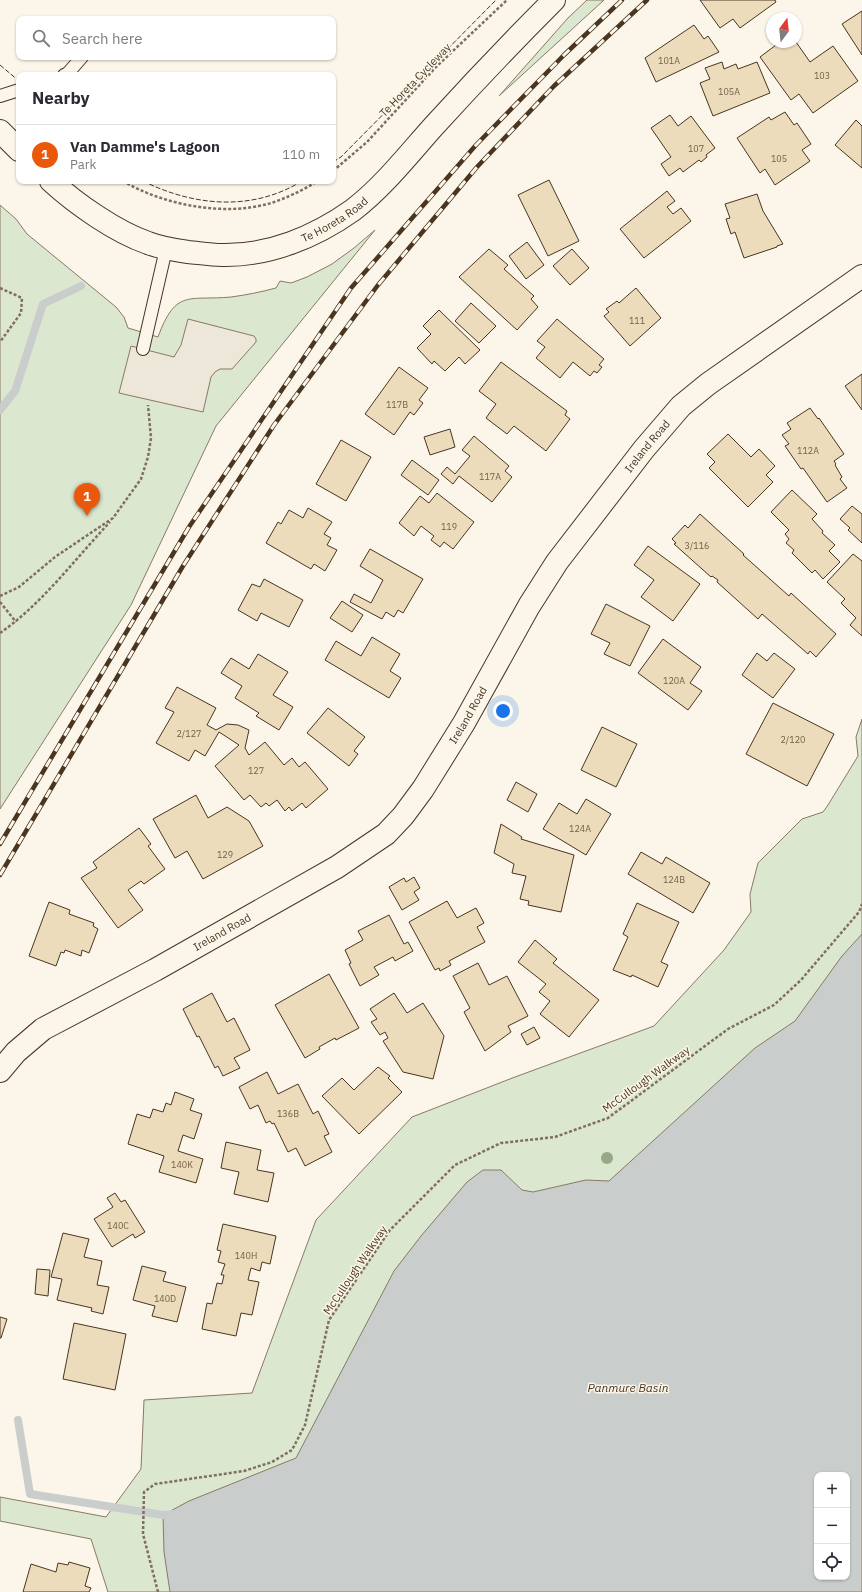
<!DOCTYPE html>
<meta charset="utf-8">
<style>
body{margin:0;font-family:"IBM Plex Sans",sans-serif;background:#f2f2f3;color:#2b2b33}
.controls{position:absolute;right:12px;bottom:12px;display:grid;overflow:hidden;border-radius:8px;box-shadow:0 1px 3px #0004}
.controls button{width:36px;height:36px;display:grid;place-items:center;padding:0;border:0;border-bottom:1px solid #e1e1e2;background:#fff;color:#2b2b33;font:20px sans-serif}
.compass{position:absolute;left:766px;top:12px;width:36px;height:36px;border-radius:50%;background:#fff;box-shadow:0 1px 3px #0004;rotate:15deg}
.you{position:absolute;left:503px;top:711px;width:14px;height:14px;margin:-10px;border:3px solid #fff;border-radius:50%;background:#1a73e8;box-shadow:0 0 0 6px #1a73e833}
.badge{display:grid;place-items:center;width:26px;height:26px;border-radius:50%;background:#ea580c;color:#fff;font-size:13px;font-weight:700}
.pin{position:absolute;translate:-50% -33px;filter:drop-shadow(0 1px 2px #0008)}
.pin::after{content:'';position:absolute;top:21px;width:14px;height:12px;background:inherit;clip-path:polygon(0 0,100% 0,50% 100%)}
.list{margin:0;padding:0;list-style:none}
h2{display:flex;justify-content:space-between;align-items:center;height:52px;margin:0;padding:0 16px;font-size:17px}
h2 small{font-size:13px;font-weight:400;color:#7c7c81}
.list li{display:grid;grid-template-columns:26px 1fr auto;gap:12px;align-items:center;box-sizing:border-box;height:60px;padding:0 16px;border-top:1px solid #e1e1e2}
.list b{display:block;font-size:15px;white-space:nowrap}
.list p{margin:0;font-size:13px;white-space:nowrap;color:#7c7c81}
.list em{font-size:13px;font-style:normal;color:#7c7c81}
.icon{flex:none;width:22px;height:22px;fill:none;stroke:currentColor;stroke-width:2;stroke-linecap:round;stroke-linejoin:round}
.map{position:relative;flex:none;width:862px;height:1592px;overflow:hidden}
.search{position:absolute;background:#fff;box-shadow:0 1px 3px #0004;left:16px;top:16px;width:320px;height:44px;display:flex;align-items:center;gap:10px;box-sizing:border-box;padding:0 14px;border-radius:8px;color:#7c7c81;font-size:15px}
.panel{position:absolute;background:#fff;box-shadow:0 1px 3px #0004;left:16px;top:72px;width:320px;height:112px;border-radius:8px}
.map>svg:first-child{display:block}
.green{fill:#dce7d0;stroke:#887966;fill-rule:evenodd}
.parking{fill:#ede7d9;stroke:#887966}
.water{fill:#c9cecd;stroke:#887966;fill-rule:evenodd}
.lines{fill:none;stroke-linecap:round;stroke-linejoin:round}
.stream{stroke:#c9cecd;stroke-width:8}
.building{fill:#ecdcbc;stroke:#4a3520}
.lane-casing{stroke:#4a3520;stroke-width:14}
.secondary-casing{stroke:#4a3520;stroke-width:24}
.primary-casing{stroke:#4a3520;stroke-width:24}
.path{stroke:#7f6f5c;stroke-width:2.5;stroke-dasharray:3 2;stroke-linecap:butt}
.lane{stroke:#fbf6e9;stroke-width:12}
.secondary{stroke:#fbf6e9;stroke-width:22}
.primary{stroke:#fbf6e9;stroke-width:22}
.rail-casing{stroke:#4a3520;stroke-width:4.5}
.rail{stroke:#fbf6e9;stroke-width:3;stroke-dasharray:9;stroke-linecap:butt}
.fence{stroke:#4a3520;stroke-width:1;stroke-dasharray:5 2;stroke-linecap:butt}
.tree{fill:#96a887}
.labels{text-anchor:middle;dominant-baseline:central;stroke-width:3;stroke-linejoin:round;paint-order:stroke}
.number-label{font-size:9px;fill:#725f47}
.street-label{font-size:11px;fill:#4a3520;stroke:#fbf6e9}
.water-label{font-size:12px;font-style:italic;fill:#4a3520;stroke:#fbf6e9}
</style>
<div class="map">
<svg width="862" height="1592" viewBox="0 0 862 1592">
<rect width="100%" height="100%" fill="#fbf6e9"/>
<!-- green -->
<g class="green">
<polygon points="587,0 604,0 499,96 568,18"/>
<path d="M0 205 16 219 27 234 116 307 124 317 128 328 158 337C176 288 189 301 231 297 246 295 261 292 276 288L280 281 291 283 307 277 332 264 354 248 375 230 216 426 131 605 0 809Z"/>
<path d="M862 719V1592H108L91 1539 0 1521V1497L106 1517 141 1469 144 1400 252 1393 316 1220 412 1117 515 1077 654 1026 724 950 751 912 750 894 758 863 802 819 823 812 828 805 858 756 856 737ZM817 1475H847V1577H817Z"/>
</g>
<!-- parking -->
<polygon class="parking" points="188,319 254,336 256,339 256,342 232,369 220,369 215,372 211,377 203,412 119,393 131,346 174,357 181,345"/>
<!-- water -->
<path class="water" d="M862 934V1592H170L164 1552 163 1515 189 1501 296 1458 394 1271 421 1236 467 1182 483 1170H501L522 1190 533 1192 586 1180 609 1181 755 1048 795 1021 842 956ZM817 1475H847V1577H817Z"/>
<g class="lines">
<!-- stream -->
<g class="stream">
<polyline points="0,410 15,391 43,304 81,286"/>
<polyline points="18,1420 30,1494 163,1515 172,1514"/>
</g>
</g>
<!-- building -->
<g class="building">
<polygon points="700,0 775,0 776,2 740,28 733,19 720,28"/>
<polygon points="862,11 862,55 842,24"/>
<polygon points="694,25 704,39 708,36 719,52 656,82 645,58"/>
<polygon points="780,42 796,42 810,62 833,46 858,81 813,113 799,94 791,100 760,57"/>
<polygon points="722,62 724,69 736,64 738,69 757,62 770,93 713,116 700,83 710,79 705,68"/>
<polygon points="785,112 794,125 797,123 811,144 802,150 810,161 775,185 765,169 760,173 737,138 769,117 771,120"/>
<polygon points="670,115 678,126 691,116 715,148 706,155 707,157 701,162 699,160 683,172 680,168 669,176 661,164 671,157 651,128"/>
<polygon points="856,120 862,126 862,168 835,145"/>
<polygon points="549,180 579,241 548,256 518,195"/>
<polygon points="667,191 675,201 667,207 673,214 681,208 691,221 644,258 620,229"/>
<polygon points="757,194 763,211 783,244 777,246 777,247 744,258 735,232 731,234 726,219 730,218 725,204"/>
<polygon points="527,242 544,265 526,279 509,256"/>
<polygon points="489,249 508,265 504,269 534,296 531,299 538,307 517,330 459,277"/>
<polygon points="572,249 589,268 570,285 553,266"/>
<polygon points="636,288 661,318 630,346 604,316 609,312 606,309 617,301 619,303"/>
<polygon points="471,303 496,326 479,343 455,321"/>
<polygon points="439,310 480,350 465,364 459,357 445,371 434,361 432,364 417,348 431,334 423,326"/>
<polygon points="557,319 604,359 599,365 602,367 597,373 594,371 590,376 573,362 560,378 536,358 545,347 537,341"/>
<polygon points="501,362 567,411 565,415 570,419 546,451 514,426 507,434 486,418 496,404 479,391"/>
<polygon points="399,367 428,388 419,400 423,403 414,415 410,412 394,435 365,414"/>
<polygon points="862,374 862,410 845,386"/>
<polygon points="810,408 818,419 819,418 844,454 834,461 836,464 835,465 842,477 840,479 847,488 827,502 803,468 801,469 785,446 789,444 782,435 791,429 787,423"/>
<polygon points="450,429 455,447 430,455 424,437"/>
<polygon points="728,434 751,457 759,449 775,466 766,475 773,482 748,507 709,468 715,462 707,454"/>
<polygon points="474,436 509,466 505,471 512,477 492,502 459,476 453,484 441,474 447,467 455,474 470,456 462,450"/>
<polygon points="341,440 371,457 346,501 316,484"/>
<polygon points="412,460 439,480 428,495 401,475"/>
<polygon points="792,490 817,514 812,519 823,531 822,533 835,545 829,551 840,562 823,579 815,570 812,573 792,553 794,550 786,543 789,539 785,534 789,530 771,512"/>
<polygon points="437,493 474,522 453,549 444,542 440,547 431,540 434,536 421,526 414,536 399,523 420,496 429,503"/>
<polygon points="852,506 862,514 862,543 848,530 850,528 840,519"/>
<polygon points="308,508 332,522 324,534 331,538 327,545 337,550 325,571 314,564 311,569 266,543 278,522 281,524 289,510 303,518"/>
<polygon points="700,514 744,554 743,555 789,596 791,593 836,634 816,657 810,651 808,654 762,614 758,619 717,582 718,580 712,576 711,577 674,544 676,543 672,539 685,525 688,528"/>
<polygon points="648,546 700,584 673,621 641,597 654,580 634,565"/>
<polygon points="370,549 423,579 403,613 398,610 394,617 386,612 382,619 350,602 354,594 371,603 383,580 360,566"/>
<polygon points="853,554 862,561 862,636 850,625 856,618 841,603 845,599 827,582"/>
<polygon points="264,579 303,600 289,627 261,613 257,621 238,610 252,584 260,587"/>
<polygon points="342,601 363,615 352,632 330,618"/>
<polygon points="606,604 650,626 630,666 604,654 610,643 591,634"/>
<polygon points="372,637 400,654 390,671 401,678 389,698 325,660 336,641 361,656"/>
<polygon points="663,639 701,667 690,683 702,691 688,710 638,673"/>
<polygon points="757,653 767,661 774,653 795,669 773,698 742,675"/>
<polygon points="258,654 288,672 273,695 293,707 279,730 256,716 259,713 235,698 242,686 221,673 231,658 249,669"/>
<polygon points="177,687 216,708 207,725 216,730 227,724 238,725 249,730 245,748 249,755 265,742 284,765 292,758 299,767 305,762 328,789 306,808 302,803 292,811 289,807 285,811 277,800 269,806 266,803 261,807 250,795 244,800 215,766 239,745 219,732 205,756 195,750 189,761 156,743 174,712 165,708"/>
<polygon points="773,703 834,734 807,786 746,754"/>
<polygon points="328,708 365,737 354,751 358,754 349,766 307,733"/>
<polygon points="602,727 637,744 616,787 581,770"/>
<polygon points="516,782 537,794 528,812 507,800"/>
<polygon points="196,795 208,818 227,807 249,821 263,846 203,879 187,851 175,858 153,819"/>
<polygon points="586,799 611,814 586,855 543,829 559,803 577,814"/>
<polygon points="501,824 522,837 521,839 574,855 561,912 528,905 529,901 520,899 526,876 512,873 514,864 494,853"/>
<polygon points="139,828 151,844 148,846 165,869 144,884 141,881 128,890 143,910 118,928 81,878 97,868 93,862"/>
<polygon points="641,852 662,864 666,857 710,883 693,913 628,874"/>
<polygon points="414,877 420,888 414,892 419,900 402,910 389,887 404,878 406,882"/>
<polygon points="447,901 457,918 476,908 484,923 477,927 485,942 449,961 451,965 440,971 439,968 435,970 409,922"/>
<polygon points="49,902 70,910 69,914 94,923 93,926 98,929 89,953 82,950 81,956 65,950 64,953 61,952 56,966 29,956"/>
<polygon points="637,903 679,922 661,962 668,965 658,987 632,975 631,977 613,970 628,937 623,934"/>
<polygon points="389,915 404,944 408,942 413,951 395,961 393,957 374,967 379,975 360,986 349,964 351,963 345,950 363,940 358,931"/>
<polygon points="535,940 557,959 553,963 599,1000 569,1037 540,1014 550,1001 539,992 546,984 518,962"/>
<polygon points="478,963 489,985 507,976 528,1016 508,1026 511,1032 485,1051 464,1012 470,1008 453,976"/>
<polygon points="329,974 359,1028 336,1040 335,1038 319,1047 320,1049 305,1058 275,1005"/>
<polygon points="212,993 227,1022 234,1018 250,1050 234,1058 240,1068 223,1076 218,1066 215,1068 199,1036 197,1037 183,1009"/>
<polygon points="394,993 407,1013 423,1003 444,1036 433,1079 403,1072 383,1041 388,1038 385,1032 380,1035 371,1022 377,1019 370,1009"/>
<polygon points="534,1027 540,1038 527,1045 521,1034"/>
<polygon points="378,1067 390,1076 388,1078 402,1092 359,1134 322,1096 342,1078 354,1090"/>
<polygon points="267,1072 278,1094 298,1084 313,1114 318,1111 329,1134 324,1136 332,1152 305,1166 296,1148 288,1152 274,1123 272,1124 270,1121 266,1123 258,1105 250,1109 239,1087"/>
<polygon points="175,1092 194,1099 190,1110 202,1114 194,1139 183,1135 178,1151 203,1159 196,1183 159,1172 164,1156 128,1144 137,1114 150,1118 153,1109 163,1112 166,1103 171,1105"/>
<polygon points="226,1142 261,1150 257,1170 274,1173 268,1202 234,1194 239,1172 221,1168"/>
<polygon points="115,1193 121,1202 125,1200 145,1232 135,1238 133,1234 112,1247 94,1219 113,1207 107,1198"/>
<polygon points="223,1224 276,1236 270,1264 262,1262 260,1271 251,1268 248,1280 259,1282 252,1315 241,1313 236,1336 202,1329 207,1303 212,1304 217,1283 222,1284 224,1275 221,1275 225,1264 218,1262 221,1251 217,1250"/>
<polygon points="63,1233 89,1239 84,1257 102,1261 97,1285 109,1287 103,1314 91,1311 92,1308 57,1300 62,1279 51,1277"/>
<polygon points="142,1266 166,1272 163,1281 186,1287 177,1322 152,1316 155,1306 133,1300"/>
<polygon points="37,1269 50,1270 48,1296 35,1294"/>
<polygon points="0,1317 7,1319 1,1338 0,1338"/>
<polygon points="74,1323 126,1334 115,1390 63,1379"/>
<polygon points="69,1562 90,1568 85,1586 91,1588 89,1592 23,1592 31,1564 56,1572 58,1563 68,1565"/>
</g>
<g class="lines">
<!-- lane casing -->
<g class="lane-casing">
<g id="lane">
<polyline points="64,75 68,73 82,57"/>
<polyline points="0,96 19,90"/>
<polyline points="143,349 166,249"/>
</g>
</g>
<!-- secondary casing -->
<g class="secondary-casing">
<g id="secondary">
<path id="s1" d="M0 1071 16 1052 43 1029 155 970 337 867 386 834 403 816 423 789 464 723 529 606 557 562 644 449 681 406 708 384 862 276"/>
</g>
</g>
<!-- primary casing -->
<g class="primary-casing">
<g id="primary">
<polyline points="0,131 19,150"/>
<path id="s2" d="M51 181C76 204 116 232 148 243 161 248 174 250 188 252 199 253 211 255 222 255 269 256 315 237 353 210 383 187 408 155 433 127 473 83 513 41 554 0"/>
</g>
</g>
<!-- path -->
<g class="path">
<polyline points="333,171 367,142 436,67 507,0"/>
<path d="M123 181C163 205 225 217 271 203 287 198 303 190 318 181"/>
<polyline points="0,288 22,298 21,313 0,342"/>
<polyline points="0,596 19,587 55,557 113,518 141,479 148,457 151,438 148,405"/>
<polyline points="0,602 16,622"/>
<path d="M0 633C42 604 75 559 110 522"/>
<polyline points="158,1592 143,1534 144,1492 155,1484 244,1471 272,1462 292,1450 305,1425 329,1320 390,1230 455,1165 501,1143 555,1137 608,1118 728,1029 774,1005 801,980 859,912 862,904"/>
</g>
<!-- lane -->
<use href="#lane" class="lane"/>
<!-- secondary -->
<use href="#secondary" class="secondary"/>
<!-- primary -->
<use href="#primary" class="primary"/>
<!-- rail casing -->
<g class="rail-casing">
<g id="rail">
<polyline points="0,844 189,527 351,288 476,145 564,55 622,0"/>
<polyline points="0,875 183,566 274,425 378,285 477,167 554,86 647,0"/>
</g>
</g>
<!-- rail -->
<use href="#rail" class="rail"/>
<!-- fence -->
<g class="fence">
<polyline points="0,65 19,81"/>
<polyline points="333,162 341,157 496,0"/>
<path d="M143 181C193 206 252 212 302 181"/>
</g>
</g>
<!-- trees -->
<circle class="tree" cx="607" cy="1158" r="6"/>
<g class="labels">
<!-- number labels -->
<g class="number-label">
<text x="669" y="60">101A</text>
<text x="822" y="75">103</text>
<text x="729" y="91">105A</text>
<text x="696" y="148">107</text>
<text x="779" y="158">105</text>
<text x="637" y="320">111</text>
<text x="397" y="404">117B</text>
<text x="808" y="450">112A</text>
<text x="490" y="476">117A</text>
<text x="449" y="526">119</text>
<text x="697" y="545">3/116</text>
<text x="674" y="680">120A</text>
<text x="189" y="733">2/127</text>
<text x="793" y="739">2/120</text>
<text x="256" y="770">127</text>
<text x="580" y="828">124A</text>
<text x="225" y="854">129</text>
<text x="674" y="879">124B</text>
<text x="288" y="1113">136B</text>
<text x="182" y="1164">140K</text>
<text x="118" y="1225">140C</text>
<text x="246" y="1255">140H</text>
<text x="165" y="1298">140D</text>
</g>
<!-- street labels -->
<g class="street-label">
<text transform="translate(415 80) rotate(-46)">Te Horeta Cycleway</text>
<text stroke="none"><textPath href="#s2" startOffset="311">Te Horeta Road</textPath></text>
<text stroke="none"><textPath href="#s1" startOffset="924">Ireland Road</textPath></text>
<text stroke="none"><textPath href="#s1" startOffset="600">Ireland Road</textPath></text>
<text stroke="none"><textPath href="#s1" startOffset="264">Ireland Road</textPath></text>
<text transform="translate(646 1079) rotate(-36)">McCullough Walkway</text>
<text transform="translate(355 1270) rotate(-56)">McCullough Walkway</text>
</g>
<!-- water labels -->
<g class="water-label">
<text x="628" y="1387">Panmure Basin</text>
</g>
</g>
</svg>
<div class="controls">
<button>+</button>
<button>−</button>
<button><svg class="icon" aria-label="locate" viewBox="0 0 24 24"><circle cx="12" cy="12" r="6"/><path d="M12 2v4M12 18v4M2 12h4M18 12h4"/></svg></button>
</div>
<svg class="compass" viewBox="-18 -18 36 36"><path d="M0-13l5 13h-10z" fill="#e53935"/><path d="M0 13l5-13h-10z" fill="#7c7c81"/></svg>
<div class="you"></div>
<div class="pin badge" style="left:87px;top:516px">1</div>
<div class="search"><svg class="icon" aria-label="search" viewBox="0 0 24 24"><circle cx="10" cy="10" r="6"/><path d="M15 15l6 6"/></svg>Search here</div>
<section class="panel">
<h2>Nearby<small></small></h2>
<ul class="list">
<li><span class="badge">1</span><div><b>Van Damme's Lagoon</b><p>Park</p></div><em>110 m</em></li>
</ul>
</section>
</div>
